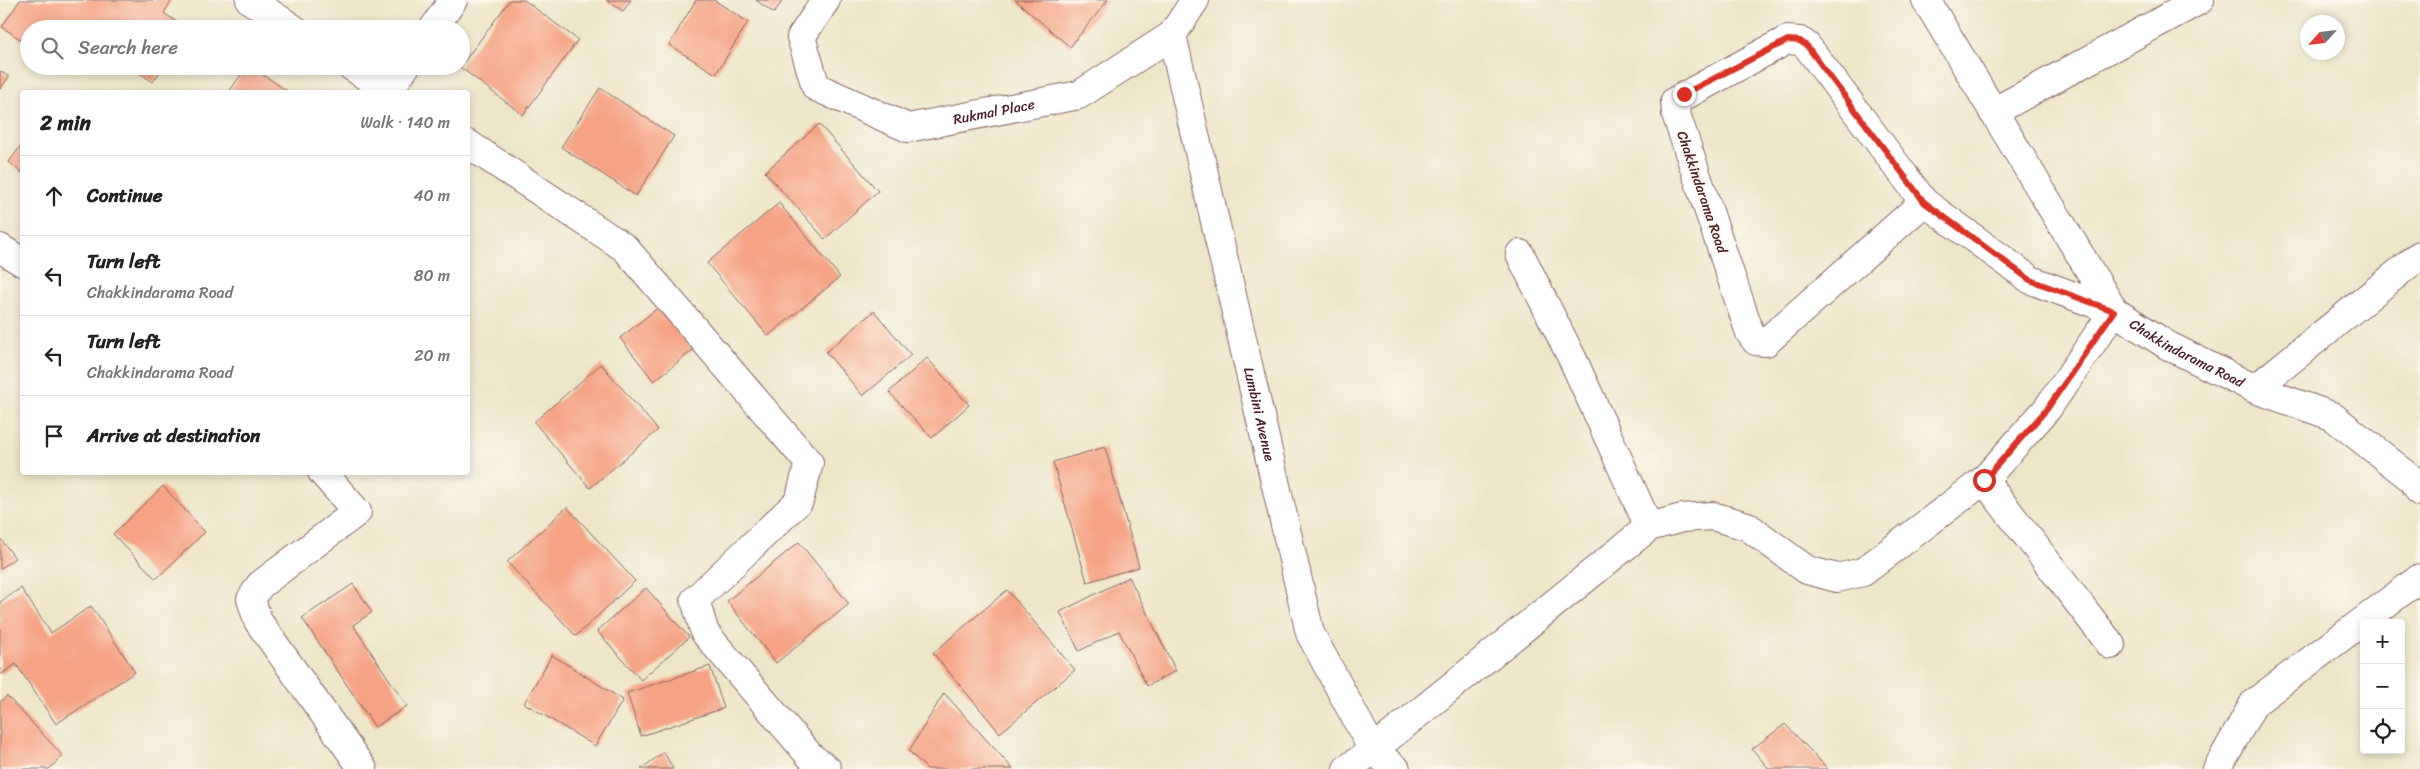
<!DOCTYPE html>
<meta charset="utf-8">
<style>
body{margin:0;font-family:Sriracha,sans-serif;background:#f6f6f6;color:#222}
.controls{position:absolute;right:15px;bottom:15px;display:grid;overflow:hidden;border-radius:5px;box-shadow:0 2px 8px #0003}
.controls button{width:45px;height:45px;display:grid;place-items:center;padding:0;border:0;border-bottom:1px solid #e0e0e0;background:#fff;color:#222;font:25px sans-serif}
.compass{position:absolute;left:2300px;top:15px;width:45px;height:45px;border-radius:50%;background:#fff;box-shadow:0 2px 8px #0003;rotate:243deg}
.stop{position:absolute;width:15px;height:15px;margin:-11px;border:4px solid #d93025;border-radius:50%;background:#fff}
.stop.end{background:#d93025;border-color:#fff;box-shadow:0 1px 5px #0008}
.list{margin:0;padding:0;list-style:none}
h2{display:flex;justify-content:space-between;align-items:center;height:65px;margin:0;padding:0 20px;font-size:21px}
h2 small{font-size:16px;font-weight:400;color:#767676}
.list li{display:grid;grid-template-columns:32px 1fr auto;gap:15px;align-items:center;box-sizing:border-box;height:80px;padding:0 20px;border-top:1px solid #e0e0e0}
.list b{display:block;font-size:19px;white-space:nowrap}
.list p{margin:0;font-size:16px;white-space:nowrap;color:#767676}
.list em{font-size:16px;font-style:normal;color:#767676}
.icon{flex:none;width:28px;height:28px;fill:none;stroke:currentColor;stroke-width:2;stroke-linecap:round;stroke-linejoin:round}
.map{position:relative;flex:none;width:2420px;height:769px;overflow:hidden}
.search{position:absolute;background:#fff;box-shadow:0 2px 8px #0003;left:20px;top:20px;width:450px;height:55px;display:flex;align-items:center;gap:12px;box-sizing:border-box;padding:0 18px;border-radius:28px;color:#767676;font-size:19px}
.panel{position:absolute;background:#fff;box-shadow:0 2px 8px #0003;left:20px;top:90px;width:450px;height:385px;border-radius:5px}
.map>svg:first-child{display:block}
.building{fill:#f5a384}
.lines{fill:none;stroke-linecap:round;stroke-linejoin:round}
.street-casing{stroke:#836562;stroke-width:30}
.street{stroke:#fff;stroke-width:28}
.route{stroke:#d93025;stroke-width:6}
.labels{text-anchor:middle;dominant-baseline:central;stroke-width:4;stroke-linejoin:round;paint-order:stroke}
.street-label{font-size:14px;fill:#4a1f2b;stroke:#fbf7ec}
</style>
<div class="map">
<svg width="2420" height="769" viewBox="0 0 2420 769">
<rect width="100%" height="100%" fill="#fbf7ec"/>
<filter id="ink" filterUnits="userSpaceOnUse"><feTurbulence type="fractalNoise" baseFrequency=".02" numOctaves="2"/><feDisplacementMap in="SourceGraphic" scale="10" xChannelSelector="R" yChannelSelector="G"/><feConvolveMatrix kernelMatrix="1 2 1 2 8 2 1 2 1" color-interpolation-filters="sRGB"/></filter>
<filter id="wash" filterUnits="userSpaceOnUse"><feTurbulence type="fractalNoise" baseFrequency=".0096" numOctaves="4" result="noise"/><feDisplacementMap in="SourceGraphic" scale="20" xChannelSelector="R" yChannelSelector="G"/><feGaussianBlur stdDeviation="1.12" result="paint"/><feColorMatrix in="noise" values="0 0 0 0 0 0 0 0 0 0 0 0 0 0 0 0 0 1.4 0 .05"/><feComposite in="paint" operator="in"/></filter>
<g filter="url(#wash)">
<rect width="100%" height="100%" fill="#ede6c9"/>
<g id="blocks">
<!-- building -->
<g class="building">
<polygon points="20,0 172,0 164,13 187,29 29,29 29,45 2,27"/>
<polygon points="510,0 524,0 578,40 523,115 460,67"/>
<polygon points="606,0 631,0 623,11"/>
<polygon points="696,0 714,0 748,22 716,74 669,45"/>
<polygon points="756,0 783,0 774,13"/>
<polygon points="1015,0 1108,0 1070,47"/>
<polygon points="129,66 164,66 153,82"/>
<polygon points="247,66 250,66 289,92 229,92"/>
<polygon points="0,71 9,77 0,89"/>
<polygon points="600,88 674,136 636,196 561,147"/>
<polygon points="819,124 878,191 825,239 765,172"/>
<polygon points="22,144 22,173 9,162"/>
<polygon points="779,203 840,277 768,336 707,263"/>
<polygon points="659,307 693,350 654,381 620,338"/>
<polygon points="874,311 911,355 863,396 826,352"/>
<polygon points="927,358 969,405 932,438 889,392"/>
<polygon points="601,364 658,430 590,488 534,422"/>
<polygon points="1105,447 1139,567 1087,582 1053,462"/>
<polygon points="163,486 205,532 156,579 113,534"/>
<polygon points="567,507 635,581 576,636 507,562"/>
<polygon points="0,538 15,558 0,569"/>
<polygon points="799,542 849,604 776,663 727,601"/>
<polygon points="1129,577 1176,671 1147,686 1119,631 1079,651 1060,612"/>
<polygon points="353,584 372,612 353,625 407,706 375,727 302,618"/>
<polygon points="21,588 51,633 91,606 135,672 56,724 16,664 0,675 0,602"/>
<polygon points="646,588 689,637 641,680 597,631"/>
<polygon points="1007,590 1075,670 1000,733 933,653"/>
<polygon points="552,655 623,700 595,746 524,703"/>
<polygon points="710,666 724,708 641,736 627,693"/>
<polygon points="944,693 1013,769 927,769 909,751"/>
<polygon points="7,696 63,756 49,769 0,769 0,702"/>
<polygon points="1785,724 1828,769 1769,769 1752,749"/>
<polygon points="664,752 673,769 641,769"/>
</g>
</g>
</g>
<g filter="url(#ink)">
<use href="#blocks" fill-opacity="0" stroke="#836562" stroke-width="1"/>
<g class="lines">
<!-- street casing -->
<g class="street-casing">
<g id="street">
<polyline points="250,0 294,29"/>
<path id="s1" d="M826 0 801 37 816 87 908 128 1079 95 1172 35 1195 0"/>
<polyline points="433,29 453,0"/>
<path id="s2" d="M1172 35 1310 633 1373 750 1347 769"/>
<polyline points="351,66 390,92"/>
<polyline points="388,91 406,66"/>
<polyline points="1993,112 2200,0"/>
<polyline points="468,144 625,248 809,463 799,501 695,600 705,633 811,757 827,769"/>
<path id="s3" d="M1924 202 1766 342 1756 341 1750 333 1676 114 1675 101 1787 40 1800 41 1807 46 1924 202 2031 280 2114 311 2167 345 2255 389 2332 416 2412 479 2420 492"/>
<polyline points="0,248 22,262"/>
<polyline points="1520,254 1574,362 1649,527"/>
<polyline points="2255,389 2420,255"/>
<polyline points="322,472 357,512 260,585 251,599 258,621 363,769"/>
<polyline points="1984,480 2111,645"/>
<polyline points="1396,769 1373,750 1649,527 1682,518 1712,516 1747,526 1807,570 1837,578 1863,572 1984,480 2047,409 2114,311 1926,0"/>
<polyline points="2217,769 2254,703 2420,578"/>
</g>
</g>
<!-- street -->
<use href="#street" class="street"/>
</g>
</g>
<g class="lines" filter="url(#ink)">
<!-- route -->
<polyline class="route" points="1684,94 1788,40 1800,41 1807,46 1924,202 2030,280 2114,311 2047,409 1984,480"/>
</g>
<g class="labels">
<!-- street labels -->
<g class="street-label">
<text stroke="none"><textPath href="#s1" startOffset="285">Rukmal Place</textPath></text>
<text transform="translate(1702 192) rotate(71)">Chakkindarama Road</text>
<text stroke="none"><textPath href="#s3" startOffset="1125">Chakkindarama Road</textPath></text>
<text stroke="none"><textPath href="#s2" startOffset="389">Lumbini Avenue</textPath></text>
</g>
</g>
</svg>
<div class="controls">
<button>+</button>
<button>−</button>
<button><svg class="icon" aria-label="locate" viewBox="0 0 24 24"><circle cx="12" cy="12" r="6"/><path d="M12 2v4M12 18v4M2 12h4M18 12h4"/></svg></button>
</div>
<svg class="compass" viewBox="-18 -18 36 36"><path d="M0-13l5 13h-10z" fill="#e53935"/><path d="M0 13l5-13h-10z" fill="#767676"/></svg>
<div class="stop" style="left:1984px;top:480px"></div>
<div class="stop end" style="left:1684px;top:94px"></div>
<div class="search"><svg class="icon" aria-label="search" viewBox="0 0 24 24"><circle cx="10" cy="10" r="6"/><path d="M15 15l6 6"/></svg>Search here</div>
<section class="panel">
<h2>2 min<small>Walk · 140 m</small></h2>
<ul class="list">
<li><svg class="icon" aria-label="ahead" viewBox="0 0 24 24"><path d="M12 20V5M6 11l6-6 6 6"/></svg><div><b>Continue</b></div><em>40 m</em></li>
<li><svg class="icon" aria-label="left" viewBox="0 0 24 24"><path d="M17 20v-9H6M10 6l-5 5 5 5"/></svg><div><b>Turn left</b><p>Chakkindarama Road</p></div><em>80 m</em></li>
<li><svg class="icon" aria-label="left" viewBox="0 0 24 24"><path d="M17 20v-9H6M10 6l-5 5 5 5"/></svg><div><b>Turn left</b><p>Chakkindarama Road</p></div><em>20 m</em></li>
<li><svg class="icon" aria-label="arrive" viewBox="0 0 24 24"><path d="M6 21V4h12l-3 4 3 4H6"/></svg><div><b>Arrive at destination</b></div></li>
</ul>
</section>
</div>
